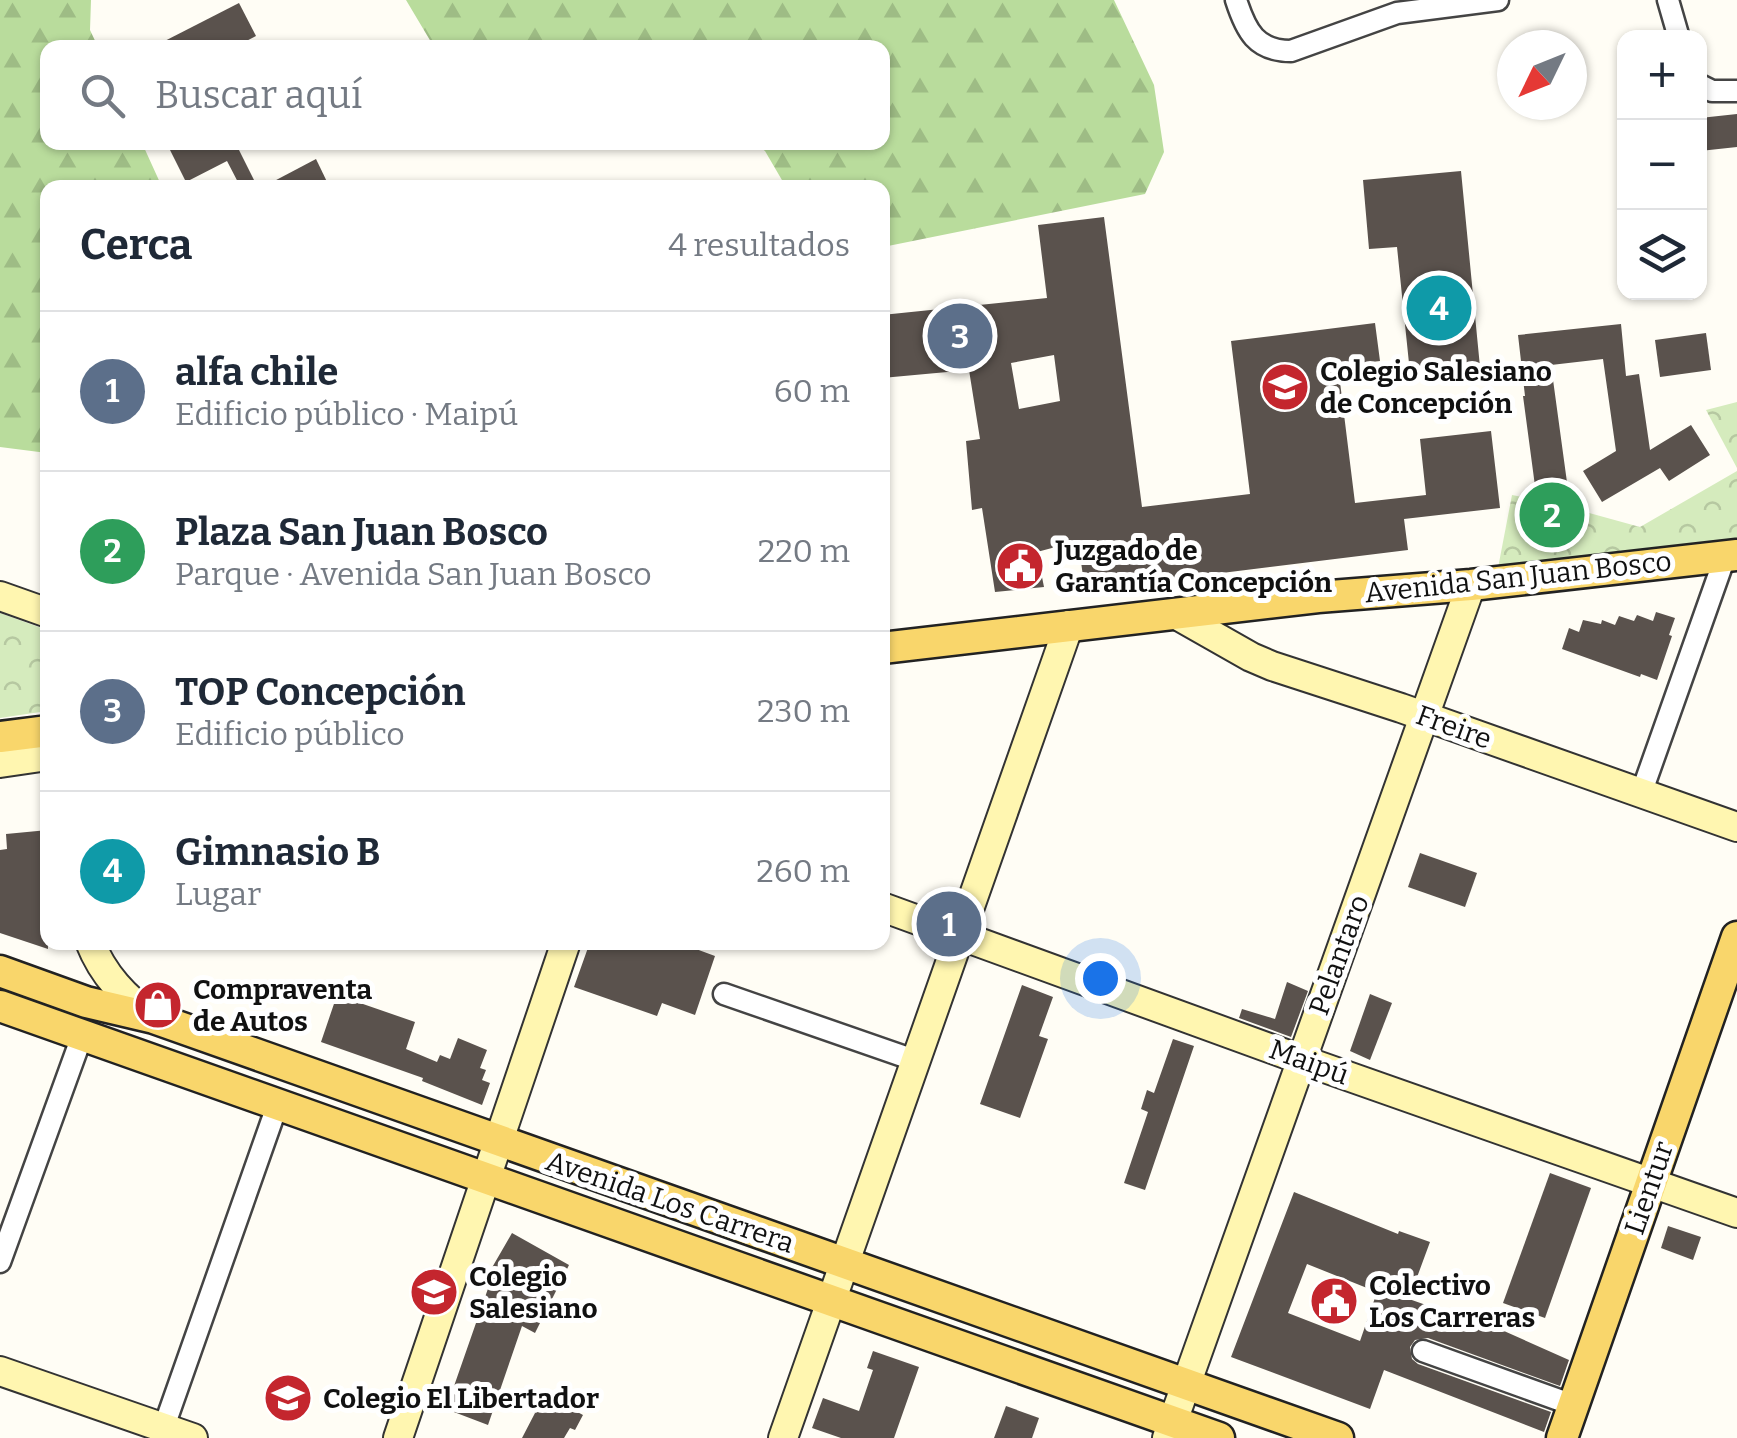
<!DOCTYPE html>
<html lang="es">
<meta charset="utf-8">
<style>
body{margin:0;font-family:Bitter,serif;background:#f2f2f3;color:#1f2937}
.controls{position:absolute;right:30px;top:30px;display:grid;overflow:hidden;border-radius:20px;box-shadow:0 2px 8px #0004}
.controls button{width:90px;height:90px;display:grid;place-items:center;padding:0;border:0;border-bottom:2px solid #e0e1e3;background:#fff;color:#1f2937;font:50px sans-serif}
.compass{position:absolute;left:1497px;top:30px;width:90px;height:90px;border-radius:50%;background:#fff;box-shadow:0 2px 8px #0004;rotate:227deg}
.you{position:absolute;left:1100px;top:978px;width:35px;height:35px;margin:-25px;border:8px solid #fff;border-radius:50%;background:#1a73e8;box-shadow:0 0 0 15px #1a73e833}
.badge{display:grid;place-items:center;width:65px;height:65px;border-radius:50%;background:#c4262e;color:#fff;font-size:32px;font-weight:700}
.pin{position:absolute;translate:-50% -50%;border:5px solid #fff;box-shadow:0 2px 10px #0006}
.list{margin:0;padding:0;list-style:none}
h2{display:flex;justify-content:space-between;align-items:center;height:130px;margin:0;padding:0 40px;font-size:42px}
h2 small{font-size:32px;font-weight:400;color:#747a83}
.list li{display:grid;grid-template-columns:65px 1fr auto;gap:30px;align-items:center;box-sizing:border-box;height:160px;padding:0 40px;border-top:2px solid #e0e1e3}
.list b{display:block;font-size:38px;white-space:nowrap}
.list p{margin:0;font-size:32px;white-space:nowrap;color:#747a83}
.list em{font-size:32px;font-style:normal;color:#747a83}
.icon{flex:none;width:55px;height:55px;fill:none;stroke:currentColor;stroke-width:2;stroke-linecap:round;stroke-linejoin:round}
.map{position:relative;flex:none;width:1737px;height:1438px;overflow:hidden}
.search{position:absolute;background:#fff;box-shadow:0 2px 8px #0004;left:40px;top:40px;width:850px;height:110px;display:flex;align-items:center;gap:25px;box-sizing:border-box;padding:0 35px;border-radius:20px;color:#747a83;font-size:38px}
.panel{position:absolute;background:#fff;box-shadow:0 2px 8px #0004;left:40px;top:180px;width:850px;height:770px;border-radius:20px}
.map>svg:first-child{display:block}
.forest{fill:url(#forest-firs)}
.park{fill:url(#park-crowns)}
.building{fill:#5a524d;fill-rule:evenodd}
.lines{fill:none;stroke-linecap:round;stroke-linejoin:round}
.street-casing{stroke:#444;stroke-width:25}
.secondary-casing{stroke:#333;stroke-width:32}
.primary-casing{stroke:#222;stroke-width:35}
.street{stroke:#fff;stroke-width:20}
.secondary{stroke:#fff6b0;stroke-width:28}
.primary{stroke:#f9d66b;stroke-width:30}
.labels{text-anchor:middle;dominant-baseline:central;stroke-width:10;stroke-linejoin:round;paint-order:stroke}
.poi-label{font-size:28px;font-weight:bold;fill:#111;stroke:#fff;text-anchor:start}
.street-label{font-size:28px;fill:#111;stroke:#fff}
</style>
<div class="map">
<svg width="1737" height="1438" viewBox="0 0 1737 1438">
<defs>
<pattern id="forest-firs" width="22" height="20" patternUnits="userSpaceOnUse" patternTransform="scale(2.5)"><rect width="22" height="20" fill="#b9dc9c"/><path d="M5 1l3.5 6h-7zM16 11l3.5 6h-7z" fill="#9ebc85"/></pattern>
<pattern id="park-crowns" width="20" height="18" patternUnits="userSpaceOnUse" patternTransform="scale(2.5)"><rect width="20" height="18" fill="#d5ebbd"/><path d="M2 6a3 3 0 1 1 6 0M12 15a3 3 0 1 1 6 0" fill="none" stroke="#b6c8a1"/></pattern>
</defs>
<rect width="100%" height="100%" fill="#fffdf5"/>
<!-- forest -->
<g class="forest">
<polygon points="0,0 91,0 90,30 98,47 48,48 48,142 142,143 162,187 48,188 47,453 0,447"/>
<polygon points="406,0 1114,0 1154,85 1164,152 1145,194 883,247 882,188 786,187 765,151 754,143 882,142 882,48 434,47"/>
</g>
<!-- park -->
<g class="park">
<polygon points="1737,402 1737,468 1706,410"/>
<polygon points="1737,471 1737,550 1498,568 1512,495 1553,503 1640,527"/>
<polygon points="0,613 47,630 47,711 0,718"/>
</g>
<!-- building -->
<g class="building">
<polygon points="239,3 256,36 233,48 151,48"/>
<polygon points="1737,114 1737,147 1700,151 1700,118"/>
<polygon points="166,142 235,142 258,188 241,188 227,161 186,182"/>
<polygon points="316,159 330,188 261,188"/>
<polygon points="1461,171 1480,367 1410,373 1397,247 1369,249 1363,180"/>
<path d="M1104 217 1142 507 1250 494 1231 341 1375 323 1380 361 1338 366 1355 503 1426 495 1420 439 1491 431 1500 508 1404 519 1408 550 1085 590 1078 541 1037 552 1044 587 995 592 982 508 972 510 966 441 980 439 969 370 882 378V315L1047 298 1038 225ZM1054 355 1060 401 1019 409 1011 363Z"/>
<polygon points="1621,324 1626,376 1639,374 1650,450 1691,425 1710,455 1669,481 1660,468 1602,502 1583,471 1616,451 1603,359 1551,365 1569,497 1537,501 1523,396 1525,396 1518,335"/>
<polygon points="1706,333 1711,370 1660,377 1655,340"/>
<polygon points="1656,612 1675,618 1669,635 1672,636 1657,680 1641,674 1640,677 1562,649 1569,628 1579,632 1583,620 1601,624 1602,620 1615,625 1619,616 1634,621 1637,615 1653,621"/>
<polygon points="48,830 46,848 48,949 0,933 0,850 7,849 6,834"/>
<polygon points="1420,853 1477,873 1465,907 1408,887"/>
<polygon points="590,942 677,942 715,956 695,1015 662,1003 657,1016 574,987"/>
<polygon points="1287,982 1308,991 1291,1037 1239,1018 1242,1009 1275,1019"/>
<polygon points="1022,985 1053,997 1039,1036 1048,1039 1020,1118 980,1104"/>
<polygon points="1370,994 1392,1003 1370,1060 1350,1051"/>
<polygon points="337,995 415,1022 406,1049 437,1062 440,1055 450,1059 458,1038 487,1050 480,1068 486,1070 482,1080 490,1083 482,1105 422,1081 423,1078 321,1042"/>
<polygon points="1173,1039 1194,1046 1145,1190 1124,1183 1148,1112 1141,1109 1147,1090 1154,1093"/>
<polygon points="1550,1173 1591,1188 1545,1318 1503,1303"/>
<path d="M1294 1192 1398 1234 1399 1231 1430 1242 1409 1299 1494 1329 1495 1327 1569 1360 1560 1386 1428 1338 1415 1340 1410 1347 1412 1359 1418 1364 1551 1412 1544 1432 1384 1370 1370 1409 1231 1357ZM1307 1264 1377 1292 1360 1341 1288 1313Z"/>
<polygon points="1668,1226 1701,1237 1693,1260 1661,1248"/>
<polygon points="512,1233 569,1265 535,1333 522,1326 488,1425 446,1409 491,1280 486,1278"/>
<polygon points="873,1351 919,1367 894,1438 841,1438 812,1428 823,1398 859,1411 873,1370 867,1368"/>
<polygon points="542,1393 583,1415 575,1430 570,1428 564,1438 522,1438 535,1413 532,1411"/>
<polygon points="1006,1406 1039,1418 1032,1438 994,1438"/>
</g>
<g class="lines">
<!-- street casing -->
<g class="street-casing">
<g id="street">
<path d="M1236 0C1246 31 1256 51 1291 51L1397 13 1498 0"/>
<polyline points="1668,0 1679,38"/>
<polyline points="1700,85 1712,91 1737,91"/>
<polyline points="1641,794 1725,557"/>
<polyline points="724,994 917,1061"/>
<polyline points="0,1262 82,1036"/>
<polyline points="1423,1351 1573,1405"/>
<polyline points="160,1438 277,1106"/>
</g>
</g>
<!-- secondary casing -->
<g class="secondary-casing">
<g id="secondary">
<polyline points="0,596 48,613"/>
<polyline points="1177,615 1251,657 1272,666 1401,708 1737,827"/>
<polyline points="0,763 48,756"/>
<polyline points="882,907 1302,1060 1737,1213"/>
<path d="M90 942C103 975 125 998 153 1018"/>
<polyline points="0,1371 193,1438"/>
<polyline points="398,1438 566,942"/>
<polyline points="783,1438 1069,625"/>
<polyline points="1167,1438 1471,585"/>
</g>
</g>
<!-- primary casing -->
<g class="primary-casing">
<g id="primary">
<polyline points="882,648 1318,597 1471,585 1737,555"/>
<polyline points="0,737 48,731"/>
<polyline points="0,971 86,1002 154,1018 1338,1438"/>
<polyline points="0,1006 1219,1438"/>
<polyline points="1562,1438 1737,937"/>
</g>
</g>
<!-- street -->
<use href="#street" class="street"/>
<!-- secondary -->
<use href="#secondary" class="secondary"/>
<!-- primary -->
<use href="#primary" class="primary"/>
</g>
<!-- icons -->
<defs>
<g id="school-disc" transform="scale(2.5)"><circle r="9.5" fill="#c4262e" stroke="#fff"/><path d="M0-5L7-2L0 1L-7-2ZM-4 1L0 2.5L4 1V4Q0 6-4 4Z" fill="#fff"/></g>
<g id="civic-disc" transform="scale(2.5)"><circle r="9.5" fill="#c4262e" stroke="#fff"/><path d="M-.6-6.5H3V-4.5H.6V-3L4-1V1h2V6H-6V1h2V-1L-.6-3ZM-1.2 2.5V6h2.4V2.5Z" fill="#fff"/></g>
<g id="shop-disc" transform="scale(2.5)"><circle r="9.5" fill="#c4262e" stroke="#fff"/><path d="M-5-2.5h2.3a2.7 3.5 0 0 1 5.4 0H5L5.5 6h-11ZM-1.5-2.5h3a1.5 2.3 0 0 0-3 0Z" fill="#fff"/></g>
</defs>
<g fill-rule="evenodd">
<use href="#school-disc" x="1285" y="387"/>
<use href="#civic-disc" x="1020" y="566"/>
<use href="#shop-disc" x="158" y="1005"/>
<use href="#school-disc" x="434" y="1292"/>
<use href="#civic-disc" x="1334" y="1301"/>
<use href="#school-disc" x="288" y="1398"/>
</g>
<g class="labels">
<!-- poi labels -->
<g class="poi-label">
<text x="1320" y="371">Colegio Salesiano<tspan x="1320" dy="32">de Concepción</tspan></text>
<text x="1055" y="550">Juzgado de<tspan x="1055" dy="32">Garantía Concepción</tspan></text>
<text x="193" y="989">Compraventa<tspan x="193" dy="32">de Autos</tspan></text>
<text x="469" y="1276">Colegio<tspan x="469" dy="32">Salesiano</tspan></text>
<text x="1369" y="1285">Colectivo<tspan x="1369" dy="32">Los Carreras</tspan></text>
<text x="323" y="1398">Colegio El Libertador</text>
</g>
<!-- street labels -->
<g class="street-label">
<text transform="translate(1518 577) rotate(-6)">Avenida San Juan Bosco</text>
<text transform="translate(1454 727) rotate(20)">Freire</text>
<text transform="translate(1339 955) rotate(-70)">Pelantaro</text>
<text transform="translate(1309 1062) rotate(20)">Maipú</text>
<text transform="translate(1649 1188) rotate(-71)">Lientur</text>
<text transform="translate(670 1202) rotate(19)">Avenida Los Carrera</text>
</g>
</g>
</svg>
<div class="controls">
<button>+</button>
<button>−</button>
<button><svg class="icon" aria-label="layers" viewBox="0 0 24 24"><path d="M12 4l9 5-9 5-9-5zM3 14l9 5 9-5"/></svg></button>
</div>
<svg class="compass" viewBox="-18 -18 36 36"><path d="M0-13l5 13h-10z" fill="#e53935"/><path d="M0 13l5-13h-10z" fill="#747a83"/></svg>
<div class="you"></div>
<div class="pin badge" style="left:949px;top:924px;background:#5c6f8a">1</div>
<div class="pin badge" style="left:1552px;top:515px;background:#2e9e5b">2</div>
<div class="pin badge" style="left:960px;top:336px;background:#5c6f8a">3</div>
<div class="pin badge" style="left:1439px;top:308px;background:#0f9aa8">4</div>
<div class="search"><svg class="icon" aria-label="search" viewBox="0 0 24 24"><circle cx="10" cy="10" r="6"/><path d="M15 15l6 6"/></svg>Buscar aquí</div>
<section class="panel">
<h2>Cerca<small>4 resultados</small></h2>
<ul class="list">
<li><span class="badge" style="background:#5c6f8a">1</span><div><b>alfa chile</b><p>Edificio público · Maipú</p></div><em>60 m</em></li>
<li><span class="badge" style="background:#2e9e5b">2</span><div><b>Plaza San Juan Bosco</b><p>Parque · Avenida San Juan Bosco</p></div><em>220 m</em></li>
<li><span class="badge" style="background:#5c6f8a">3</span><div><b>TOP Concepción</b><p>Edificio público</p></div><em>230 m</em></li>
<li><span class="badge" style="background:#0f9aa8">4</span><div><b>Gimnasio B</b><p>Lugar</p></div><em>260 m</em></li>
</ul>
</section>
</div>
